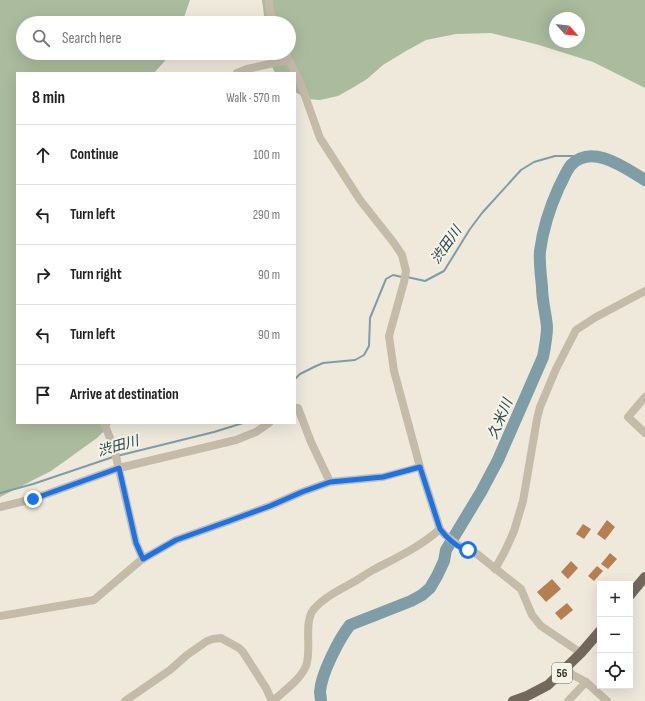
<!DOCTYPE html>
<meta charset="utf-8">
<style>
body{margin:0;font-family:"Sofia Sans Condensed","Noto Sans JP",sans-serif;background:#f6f6f6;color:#222}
.controls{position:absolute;right:12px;bottom:12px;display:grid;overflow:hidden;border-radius:0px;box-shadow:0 4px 16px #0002}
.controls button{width:36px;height:36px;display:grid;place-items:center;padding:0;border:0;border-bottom:1px solid #e0e0e0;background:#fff;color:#222;font:20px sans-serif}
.compass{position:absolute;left:549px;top:12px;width:36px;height:36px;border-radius:50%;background:#fff;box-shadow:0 4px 16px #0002;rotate:117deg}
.stop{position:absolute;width:12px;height:12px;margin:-9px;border:3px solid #1a73e8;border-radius:50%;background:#fff}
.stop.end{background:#1a73e8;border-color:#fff;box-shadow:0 1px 4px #0008}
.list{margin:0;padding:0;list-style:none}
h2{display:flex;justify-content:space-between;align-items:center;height:52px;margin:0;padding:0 16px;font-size:17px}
h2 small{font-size:13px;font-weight:400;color:#767676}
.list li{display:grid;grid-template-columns:26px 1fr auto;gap:12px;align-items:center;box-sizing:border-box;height:60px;padding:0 16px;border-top:1px solid #e0e0e0}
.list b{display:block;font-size:15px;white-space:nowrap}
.list em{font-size:13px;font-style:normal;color:#767676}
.icon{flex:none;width:22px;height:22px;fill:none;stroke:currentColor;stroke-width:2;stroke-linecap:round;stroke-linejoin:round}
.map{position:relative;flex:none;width:645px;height:701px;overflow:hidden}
.search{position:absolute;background:#fff;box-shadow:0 4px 16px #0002;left:16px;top:16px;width:280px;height:44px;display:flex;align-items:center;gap:10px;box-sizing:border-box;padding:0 14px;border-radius:22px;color:#767676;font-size:15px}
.panel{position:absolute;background:#fff;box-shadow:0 4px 16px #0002;left:16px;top:72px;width:280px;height:352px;border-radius:0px}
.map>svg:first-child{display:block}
.green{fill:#abbb9d;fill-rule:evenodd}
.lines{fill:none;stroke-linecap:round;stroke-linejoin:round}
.stream{stroke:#7e9da7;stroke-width:2}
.river{stroke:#7e9da7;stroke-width:12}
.building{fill:#b67f51}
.street{stroke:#c5bba9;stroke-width:8}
.primary{stroke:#73685b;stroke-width:10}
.route{stroke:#1a73e8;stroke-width:5}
.labels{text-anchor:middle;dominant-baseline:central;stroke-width:4;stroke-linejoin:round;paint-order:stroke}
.shield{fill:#f6f3e7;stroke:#6e6861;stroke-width:1}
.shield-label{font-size:12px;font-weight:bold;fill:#332d28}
.water-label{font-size:14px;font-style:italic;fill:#23434f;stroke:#f6f3e7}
</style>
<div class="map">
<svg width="645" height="701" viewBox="0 0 645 701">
<rect width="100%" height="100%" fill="#eee9db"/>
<!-- green -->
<g class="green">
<polygon points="0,0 190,0 182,23 23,23 23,53 172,53 154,73 17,73 17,423 112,423 97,438 51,471 0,497"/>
<path d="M262 0H645V88L593 62 539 45 491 33 456 34 426 40 406 51 383 65 367 79 354 87 338 96 320 100 308 99 295 92V73H275L270 62 269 53H289V23H265ZM555 18H579V42H555Z"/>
</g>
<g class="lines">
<!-- stream -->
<g class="stream">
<polyline points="407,277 425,281 444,271 470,229 482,213 521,170 534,162 555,156 573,156 578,159"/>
<polyline points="295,379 300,374 314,367 323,363 355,360 364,355 369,346 370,318 386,279 393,275 402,277"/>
<polyline points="117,456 214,432 243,423"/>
<polyline points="0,493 33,484 113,457"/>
</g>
<!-- river -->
<path class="river" d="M321 701C321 698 320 694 320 692 321 674 339 639 350 625L411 601 422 595 430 588 437 576 444 561 446 550 481 492 498 460 543 357C545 347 547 337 547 327 546 314 542 301 542 287 541 276 539 262 540 251 543 228 550 207 559 187 563 180 566 171 571 165 592 143 625 168 645 180"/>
</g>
<!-- building -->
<g class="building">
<polygon points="607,520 615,527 605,540 597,534"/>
<polygon points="583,524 591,529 584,539 576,534"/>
<polygon points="610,553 617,559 608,569 601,564"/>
<polygon points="571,561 578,568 568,579 561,572"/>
<polygon points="597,566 603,571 594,581 588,576"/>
<polygon points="552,579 561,589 546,602 537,592"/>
<polygon points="567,603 573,610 561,620 555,613"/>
</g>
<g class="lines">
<!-- street -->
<g class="street">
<polyline points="269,0 270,11 273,23"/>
<polyline points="285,53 300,82 320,138 360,200 394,243 402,255 406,271 404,282 389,336 394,371 420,467 440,529 444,534 454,542 464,549 468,550 477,554 521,589 532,615 541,626 581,653"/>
<polyline points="237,73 247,69 288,60"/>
<polyline points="645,397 628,417 645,433"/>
<polyline points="295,408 298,408 311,442 330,482"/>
<polyline points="104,423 114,448 136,543 143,559"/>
<polyline points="0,507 33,499 119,468 236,440 256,432 269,423"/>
<polyline points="495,569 505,551 514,531 523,501 537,419 540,407 556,369 576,330 596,317 645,291"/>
<polyline points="0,616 94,600 141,560 176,540 229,521 270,506 302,492 330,482 383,477 420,467"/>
<polyline points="566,669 573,675 586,682 607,701"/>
<polyline points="125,701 170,670 187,655 207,641 213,639 221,638 239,648 243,652 266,688 272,701"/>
<path d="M273 701C285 690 300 680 306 666 312 651 303 621 314 609 325 596 342 589 357 580 362 577 367 573 373 570 396 558 420 547 440 529"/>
<polyline points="568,701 586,682"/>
</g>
<!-- primary -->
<g class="primary">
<polyline points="630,595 645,577"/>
<polyline points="513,701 527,696 548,685 581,653 600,631"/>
</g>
</g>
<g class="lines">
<!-- route -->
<path class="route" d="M33 499 119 468 136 543 143 559 176 540 229 521 270 506 302 492 330 482 383 477 420 467 440 529C446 537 457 548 468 550"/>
</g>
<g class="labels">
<!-- shield labels -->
<rect class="shield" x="552" y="663" width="20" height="20" rx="3"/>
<g class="shield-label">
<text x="562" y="673">56</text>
</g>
<!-- water labels -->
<g class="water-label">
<text transform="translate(446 245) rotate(-55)">渋田川</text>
<text transform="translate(500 419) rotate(-67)">久米川</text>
<text transform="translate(118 446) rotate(-16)">渋田川</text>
</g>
</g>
</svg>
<div class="controls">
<button>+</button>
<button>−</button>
<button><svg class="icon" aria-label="locate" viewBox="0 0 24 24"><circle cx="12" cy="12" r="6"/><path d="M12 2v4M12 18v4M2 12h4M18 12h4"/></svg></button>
</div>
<svg class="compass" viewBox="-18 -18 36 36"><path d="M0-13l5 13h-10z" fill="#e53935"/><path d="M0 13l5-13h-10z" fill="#767676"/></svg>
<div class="stop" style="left:468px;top:550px"></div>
<div class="stop end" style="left:33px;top:499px"></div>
<div class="search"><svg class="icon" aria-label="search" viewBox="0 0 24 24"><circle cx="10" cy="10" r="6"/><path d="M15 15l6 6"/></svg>Search here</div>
<section class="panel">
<h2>8 min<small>Walk · 570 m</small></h2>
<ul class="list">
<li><svg class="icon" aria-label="ahead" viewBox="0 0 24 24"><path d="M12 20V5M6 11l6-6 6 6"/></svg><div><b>Continue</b></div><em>100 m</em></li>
<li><svg class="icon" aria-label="left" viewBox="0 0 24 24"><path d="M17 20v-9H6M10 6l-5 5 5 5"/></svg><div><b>Turn left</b></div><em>290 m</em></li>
<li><svg class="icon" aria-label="right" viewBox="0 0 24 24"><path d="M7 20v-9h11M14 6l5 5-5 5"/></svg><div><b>Turn right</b></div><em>90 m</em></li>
<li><svg class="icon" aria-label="left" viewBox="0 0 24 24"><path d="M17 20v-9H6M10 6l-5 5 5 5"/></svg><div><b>Turn left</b></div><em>90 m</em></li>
<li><svg class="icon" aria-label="arrive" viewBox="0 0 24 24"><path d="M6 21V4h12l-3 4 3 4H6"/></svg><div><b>Arrive at destination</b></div></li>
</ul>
</section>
</div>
